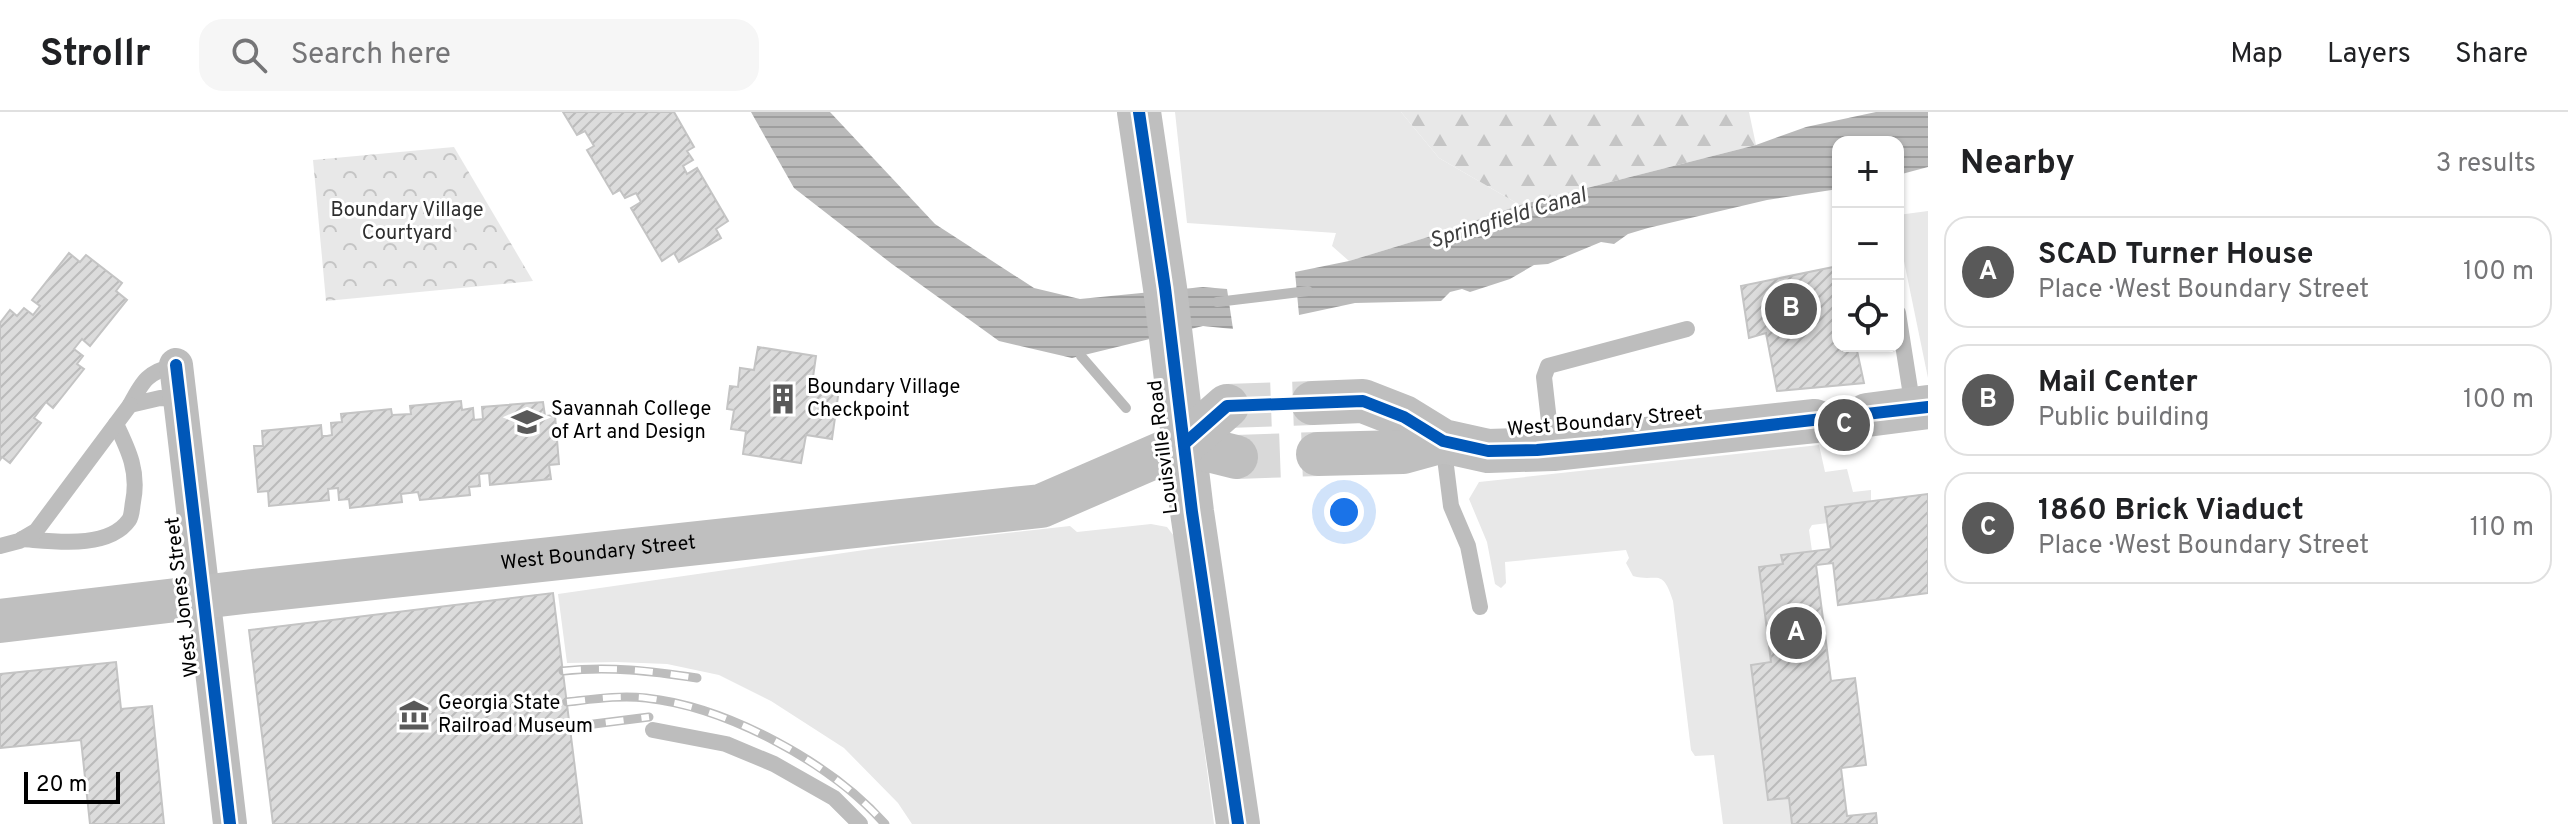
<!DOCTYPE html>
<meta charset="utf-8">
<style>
body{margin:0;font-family:Overpass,sans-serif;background:#f6f6f6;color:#202124}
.controls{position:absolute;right:24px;top:24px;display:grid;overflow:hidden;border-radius:16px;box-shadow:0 2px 6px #0004}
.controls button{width:72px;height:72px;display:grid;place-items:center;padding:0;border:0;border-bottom:2px solid #e0e0e0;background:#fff;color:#202124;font:40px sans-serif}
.scale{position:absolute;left:24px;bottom:20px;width:96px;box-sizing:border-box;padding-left:8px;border:4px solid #000;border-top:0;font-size:22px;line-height:28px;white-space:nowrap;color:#000;-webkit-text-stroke:6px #fff;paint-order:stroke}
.you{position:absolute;left:1344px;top:400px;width:28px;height:28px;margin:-20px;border:6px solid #fff;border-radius:50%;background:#1a73e8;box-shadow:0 0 0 12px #1a73e833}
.badge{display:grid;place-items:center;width:52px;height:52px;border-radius:50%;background:#595959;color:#fff;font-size:26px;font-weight:700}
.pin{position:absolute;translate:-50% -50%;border:4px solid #fff;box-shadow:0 2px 8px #0006}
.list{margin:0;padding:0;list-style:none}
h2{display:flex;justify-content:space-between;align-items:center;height:104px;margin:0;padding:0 32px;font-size:34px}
h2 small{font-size:26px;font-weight:400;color:#757577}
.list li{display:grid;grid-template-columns:52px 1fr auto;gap:24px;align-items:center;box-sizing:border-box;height:112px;margin:0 16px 16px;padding:0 16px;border:2px solid #e0e0e0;border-radius:24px}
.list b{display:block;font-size:30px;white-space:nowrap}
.list p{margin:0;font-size:26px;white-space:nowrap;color:#757577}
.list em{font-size:26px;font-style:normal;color:#757577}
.icon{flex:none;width:44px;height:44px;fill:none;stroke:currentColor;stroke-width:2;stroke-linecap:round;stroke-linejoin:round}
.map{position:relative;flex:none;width:1928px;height:712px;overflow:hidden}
header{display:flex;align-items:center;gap:48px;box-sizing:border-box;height:112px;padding:0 40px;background:#fff;border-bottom:2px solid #e0e0e0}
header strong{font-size:38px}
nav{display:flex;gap:44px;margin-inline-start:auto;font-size:28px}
.search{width:560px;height:72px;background:#f6f6f6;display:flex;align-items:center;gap:20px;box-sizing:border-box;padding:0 28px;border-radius:24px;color:#757577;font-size:30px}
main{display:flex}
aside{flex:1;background:#fff}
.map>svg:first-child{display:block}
.green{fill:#e8e8e8}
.forest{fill:url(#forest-firs)}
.park{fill:url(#park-crowns)}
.water{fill:url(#water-rules)}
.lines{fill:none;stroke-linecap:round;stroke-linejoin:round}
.stream{stroke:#bababa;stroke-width:10}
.building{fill:url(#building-hatch);stroke:#c4c4c4;stroke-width:2}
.secondary-tunnel{stroke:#d9d9d9;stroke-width:44;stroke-dasharray:44 22;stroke-linecap:butt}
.lane{stroke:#bdbdbd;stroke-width:16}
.street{stroke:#bdbdbd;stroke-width:34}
.secondary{stroke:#bfbfbf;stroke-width:44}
.rail-casing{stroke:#bdbdbd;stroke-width:9}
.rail{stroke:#fff;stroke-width:6;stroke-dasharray:18;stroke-linecap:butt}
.cycleway-casing{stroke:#fff;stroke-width:17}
.cycleway{stroke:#0057b8;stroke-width:12}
.labels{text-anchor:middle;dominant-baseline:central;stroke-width:6;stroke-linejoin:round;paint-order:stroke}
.park-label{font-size:20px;fill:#2d2d2d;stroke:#fff}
.poi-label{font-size:20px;fill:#000;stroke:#fff;text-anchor:start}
.street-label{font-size:20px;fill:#000;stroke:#fff}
.water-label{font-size:22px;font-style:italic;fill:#3e3e3e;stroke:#fff}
</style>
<header>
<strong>Strollr</strong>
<div class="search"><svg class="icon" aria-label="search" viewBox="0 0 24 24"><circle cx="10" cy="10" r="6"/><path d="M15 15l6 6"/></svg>Search here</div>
<nav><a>Map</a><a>Layers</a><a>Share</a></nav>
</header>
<main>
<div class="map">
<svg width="1928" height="712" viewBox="0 0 1928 712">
<defs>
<pattern id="forest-firs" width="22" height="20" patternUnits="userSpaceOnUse" patternTransform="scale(2)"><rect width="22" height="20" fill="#e8e8e8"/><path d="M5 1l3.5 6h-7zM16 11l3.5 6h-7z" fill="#c5c5c5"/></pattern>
<pattern id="park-crowns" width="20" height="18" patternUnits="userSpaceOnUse" patternTransform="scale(2)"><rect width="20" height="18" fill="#e8e8e8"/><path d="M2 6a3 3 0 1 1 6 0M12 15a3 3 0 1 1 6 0" fill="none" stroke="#c5c5c5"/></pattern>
<pattern id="water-rules" width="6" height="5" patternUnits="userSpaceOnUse" patternTransform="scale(2)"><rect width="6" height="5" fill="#bababa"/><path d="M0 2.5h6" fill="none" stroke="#9e9e9e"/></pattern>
<pattern id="building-hatch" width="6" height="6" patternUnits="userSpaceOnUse" patternTransform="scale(2)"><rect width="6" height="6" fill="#dcdcdc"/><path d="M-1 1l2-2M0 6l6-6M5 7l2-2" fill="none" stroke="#bbb"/></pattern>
</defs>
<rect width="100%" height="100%" fill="#fff"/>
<!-- green -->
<g class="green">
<polygon points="1175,0 1401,0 1439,46 1520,93 1428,125 1349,149 1332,134 1336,121 1187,111"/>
<polygon points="1928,99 1928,266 1898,120 1898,103"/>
<path d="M1819 333 1825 360 1847 357 1853 380 1871 378V390L1828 411 1812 413 1809 418 1812 439 1782 444 1783 452 1759 456 1771 550 1751 554 1768 688 1789 686 1792 712H1723L1714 643 1695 644 1691 638 1673 489C1662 454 1657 471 1633 464L1626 451 1629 446 1626 438 1505 450 1506 471 1501 476 1495 472 1487 430 1469 387 1479 370Z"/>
<polygon points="1151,412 1167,415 1177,428 1214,712 912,712 898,691 844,636 771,589 719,563 667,552 616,550 567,551 558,482 892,434 1070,414 1077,420"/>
</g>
<!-- forest -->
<polygon class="forest" points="1401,0 1749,0 1756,33 1520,93 1439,46"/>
<!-- park -->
<polygon class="park" points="454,35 533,169 326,189 313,48"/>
<!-- water -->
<g class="water">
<polygon points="751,0 830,0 935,112 1034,176 1080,187 1203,175 1227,177 1233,217 1203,214 1072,246 999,229 892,152 794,76"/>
<polygon points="1876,0 1928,0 1928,55 1898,63 1898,30 1838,30 1838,77 1767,88 1648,116 1628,122 1614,132 1601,130 1548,152 1534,153 1510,167 1470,180 1462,177 1450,180 1441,189 1355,191 1299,203 1295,160 1349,149 1428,125 1520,93 1756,33 1806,15"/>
</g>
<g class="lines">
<!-- stream -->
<g class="stream">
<polyline points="1217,190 1308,179"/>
<polyline points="1081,244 1126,296"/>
</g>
</g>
<!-- building -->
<g class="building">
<polygon points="563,0 674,0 694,35 687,39 693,48 683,54 687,62 697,56 728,109 716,117 721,126 679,150 674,141 662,149 631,96 641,90 636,81 625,86 620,78 613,82 587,38 594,34 585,19 577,23"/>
<polygon points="69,141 80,150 86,143 122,171 116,179 127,188 90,234 82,227 74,237 83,244 77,252 84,257 53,296 46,290 34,306 41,311 10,351 2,345 0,348 0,211 10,198 17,204 24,196 33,203 40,194 32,188"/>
<polygon points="1838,154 1838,234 1856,234 1864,271 1777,279 1766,221 1749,226 1741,174"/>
<polygon points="758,235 816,244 812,272 839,277 832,327 806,323 801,351 743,342 746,319 731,317 734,298 727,297 730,274 738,275 740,256 754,258"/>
<polygon points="461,289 462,298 473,296 474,308 483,307 482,295 543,290 545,304 555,303 559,352 549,353 551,367 490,373 489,361 479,362 480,374 469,375 470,383 420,388 418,380 401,382 402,390 350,396 349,387 339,388 338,376 328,377 329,388 269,394 268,379 258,380 254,334 263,334 262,319 321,313 322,324 327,324 332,323 331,311 342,310 341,302 391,297 392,303 411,302 410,294"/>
<polygon points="1928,382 1928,481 1838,493 1833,451 1816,453 1831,569 1855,566 1866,653 1841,656 1847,704 1876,701 1877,712 1792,712 1789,686 1768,688 1751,553 1771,550 1759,455 1783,452 1781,443 1831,437 1825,395"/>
<polygon points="553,481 582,712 273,712 249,518"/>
<polygon points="116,550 121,597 152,594 164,712 90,712 81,628 0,636 0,562"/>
</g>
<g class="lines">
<!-- secondary-tunnel -->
<g class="secondary-tunnel">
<polyline points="1227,294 1313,291"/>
<polyline points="1236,345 1318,342"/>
</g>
<!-- lane -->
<g class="lane">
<polyline points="1898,201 1910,277 1915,294"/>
<path d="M176 253C148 260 143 268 130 293L160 286 180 287"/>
<polyline points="1443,330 1451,394 1468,434 1480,495"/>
<polyline points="1552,336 1544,265 1548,254 1687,217"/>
<path d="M22 427C52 429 108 438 129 408 132 404 132 395 133 390 139 360 129 339 116 312"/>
<polyline points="0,434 19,429 36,419 130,293"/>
<polyline points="653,618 726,632 774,652 834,686 860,712"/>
</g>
<!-- street -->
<polyline class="street" points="176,253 230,712"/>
<!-- secondary -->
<g class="secondary">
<polyline points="1139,0 1165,176 1192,400 1238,712"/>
<polyline points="1313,291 1363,289 1404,305 1443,329 1488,339 1553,337 1815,309"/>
<polyline points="1867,303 1928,295"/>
<polyline points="1184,332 1236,345"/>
<polyline points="1318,342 1403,340 1443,329"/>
<path id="s1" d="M0 509 244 480 1041 394 1184 332 1227 294"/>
</g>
<!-- rail casing -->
<g class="rail-casing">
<g id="rail">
<path d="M563 559C609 554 651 559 697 566"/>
<path d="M567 590C594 587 620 583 646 586 728 595 831 651 885 712"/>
<polyline points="570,615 649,605"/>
</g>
</g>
<!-- rail -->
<use href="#rail" class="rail"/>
<!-- cycleway casing -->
<g class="cycleway-casing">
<g id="cycleway">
<polyline points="1139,0 1165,176 1192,400 1238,712"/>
<polyline points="176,253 230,712"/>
<polyline points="1184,332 1227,294 1363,289 1404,305 1443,329 1488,339 1537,338 1603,332 1928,295"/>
</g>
</g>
<!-- cycleway -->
<use href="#cycleway" class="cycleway"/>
</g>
<!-- icons -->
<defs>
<g id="building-bare" transform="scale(2.4)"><path d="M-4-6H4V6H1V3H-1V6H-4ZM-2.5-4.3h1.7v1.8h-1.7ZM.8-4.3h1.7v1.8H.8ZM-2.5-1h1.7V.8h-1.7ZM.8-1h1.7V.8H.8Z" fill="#595959" stroke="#fff" stroke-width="2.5" paint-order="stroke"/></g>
<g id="university-bare" transform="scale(2.4)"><path d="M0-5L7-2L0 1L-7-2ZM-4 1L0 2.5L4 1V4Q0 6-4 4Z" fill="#595959" stroke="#fff" stroke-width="2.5" paint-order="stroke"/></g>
<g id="museum-bare" transform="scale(2.4)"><path d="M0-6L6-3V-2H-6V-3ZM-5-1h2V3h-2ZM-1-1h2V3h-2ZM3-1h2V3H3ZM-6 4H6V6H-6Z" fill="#595959" stroke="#fff" stroke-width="2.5" paint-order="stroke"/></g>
</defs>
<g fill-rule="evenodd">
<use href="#building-bare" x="783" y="287"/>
<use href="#university-bare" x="527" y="310"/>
<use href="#museum-bare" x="414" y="603"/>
</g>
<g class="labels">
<!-- park labels -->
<g class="park-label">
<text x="407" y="99">Boundary Village<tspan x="407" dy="23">Courtyard</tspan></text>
</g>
<!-- poi labels -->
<g class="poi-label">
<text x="807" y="276">Boundary Village<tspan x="807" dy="23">Checkpoint</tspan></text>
<text x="551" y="298">Savannah College<tspan x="551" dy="23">of Art and Design</tspan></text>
<text x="438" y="592">Georgia State<tspan x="438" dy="23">Railroad Museum</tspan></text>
</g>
<!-- street labels -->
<g class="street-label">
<text transform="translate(1605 310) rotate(-5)">West Boundary Street</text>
<text transform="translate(1164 335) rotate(-97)">Louisville Road</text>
<text stroke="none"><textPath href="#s1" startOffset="602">West Boundary Street</textPath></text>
<text transform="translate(183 485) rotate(-97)">West Jones Street</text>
</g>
<!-- water labels -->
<g class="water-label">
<text transform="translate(1508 107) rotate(-17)">Springfield Canal</text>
</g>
</g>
</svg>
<div class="controls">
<button>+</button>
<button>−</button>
<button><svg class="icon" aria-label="locate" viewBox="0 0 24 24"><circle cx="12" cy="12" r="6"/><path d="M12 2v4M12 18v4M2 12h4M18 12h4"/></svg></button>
</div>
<div class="scale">20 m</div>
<div class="you"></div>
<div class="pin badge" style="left:1796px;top:521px">A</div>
<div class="pin badge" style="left:1791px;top:197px">B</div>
<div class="pin badge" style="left:1844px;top:313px">C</div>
</div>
<aside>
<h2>Nearby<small>3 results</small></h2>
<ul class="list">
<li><span class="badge">A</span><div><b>SCAD Turner House</b><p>Place · West Boundary Street</p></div><em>100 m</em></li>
<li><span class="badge">B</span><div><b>Mail Center</b><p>Public building</p></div><em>100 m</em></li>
<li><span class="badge">C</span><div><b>1860 Brick Viaduct</b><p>Place · West Boundary Street</p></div><em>110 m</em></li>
</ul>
</aside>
</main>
